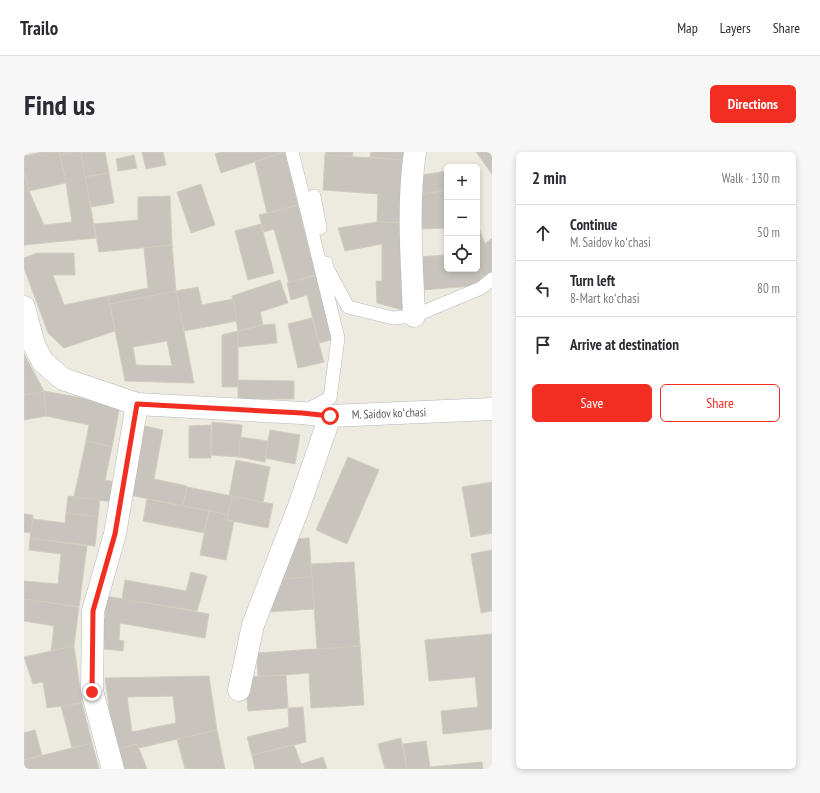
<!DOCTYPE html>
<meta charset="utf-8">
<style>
body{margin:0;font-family:"PT Sans Narrow",sans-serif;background:#f7f7f7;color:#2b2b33}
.controls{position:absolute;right:12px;top:12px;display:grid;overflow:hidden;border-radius:6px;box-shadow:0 2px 6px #0003}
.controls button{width:36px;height:36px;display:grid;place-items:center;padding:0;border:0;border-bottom:1px solid #e1e1e2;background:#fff;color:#2b2b33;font:20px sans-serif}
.stop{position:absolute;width:12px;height:12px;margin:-9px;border:3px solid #f22e22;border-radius:50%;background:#fff}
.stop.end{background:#f22e22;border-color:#fff;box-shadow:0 1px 4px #0008}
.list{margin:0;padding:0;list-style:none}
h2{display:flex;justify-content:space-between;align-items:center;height:52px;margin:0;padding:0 16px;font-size:17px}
h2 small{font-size:13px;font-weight:400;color:#7c7c81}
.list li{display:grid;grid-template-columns:26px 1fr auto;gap:12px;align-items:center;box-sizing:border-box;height:56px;padding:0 16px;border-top:1px solid #e1e1e2}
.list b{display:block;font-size:15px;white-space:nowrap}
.list p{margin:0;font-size:13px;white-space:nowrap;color:#7c7c81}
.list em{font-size:13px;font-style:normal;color:#7c7c81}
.actions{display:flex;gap:8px;padding:12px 16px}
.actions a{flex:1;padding:9px 0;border:1px solid #f22e22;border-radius:6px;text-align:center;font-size:14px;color:#f22e22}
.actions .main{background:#f22e22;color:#fff}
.icon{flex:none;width:22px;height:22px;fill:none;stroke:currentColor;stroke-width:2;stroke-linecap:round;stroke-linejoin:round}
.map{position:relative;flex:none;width:468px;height:617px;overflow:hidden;border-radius:6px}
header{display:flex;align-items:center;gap:24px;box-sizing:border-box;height:56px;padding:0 20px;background:#fff;border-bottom:1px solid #e1e1e2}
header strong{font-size:19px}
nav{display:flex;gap:22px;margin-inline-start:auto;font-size:14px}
.intro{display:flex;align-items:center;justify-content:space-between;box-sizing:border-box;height:96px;padding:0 24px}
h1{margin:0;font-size:28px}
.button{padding:10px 18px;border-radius:6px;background:#f22e22;color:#fff;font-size:14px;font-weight:700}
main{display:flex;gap:24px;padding:0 24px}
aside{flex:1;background:#fff;border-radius:6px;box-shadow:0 2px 6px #0003}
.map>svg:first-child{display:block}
.building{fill:#c8c4bd;stroke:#d2ccbe;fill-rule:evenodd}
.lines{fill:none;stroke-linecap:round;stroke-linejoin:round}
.service-casing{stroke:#b6b9be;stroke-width:14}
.minor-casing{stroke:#b6b9be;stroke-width:23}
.service{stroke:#fff;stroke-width:13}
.minor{stroke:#fff;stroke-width:22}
.route{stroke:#f22e22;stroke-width:5}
.labels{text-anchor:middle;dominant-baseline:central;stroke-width:3.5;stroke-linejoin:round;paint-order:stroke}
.street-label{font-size:12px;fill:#595d62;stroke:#fff}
</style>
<header>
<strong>Trailo</strong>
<nav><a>Map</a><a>Layers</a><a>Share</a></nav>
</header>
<div class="intro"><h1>Find us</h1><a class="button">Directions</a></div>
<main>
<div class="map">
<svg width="468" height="617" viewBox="0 0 468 617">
<rect width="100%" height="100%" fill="#edeae0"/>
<!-- building -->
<g class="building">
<polygon points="18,0 35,0 42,31 5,39 0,17 0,4"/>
<polygon points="35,0 53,0 36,3"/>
<polygon points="53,0 57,0 72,86 0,93 0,19 5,39 20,73 48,70 42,31 36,3"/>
<polygon points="57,0 81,0 85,21 61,25"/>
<polygon points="118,0 139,0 142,13 122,17"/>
<polygon points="197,0 261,0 197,21 191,2"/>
<polygon points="261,0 274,53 243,61 231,10"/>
<polygon points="302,0 329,0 328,5 301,3"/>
<polygon points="347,0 382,0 380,8 346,5"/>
<polygon points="452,0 468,0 468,22"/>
<polygon points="110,3 113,16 94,19 92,7"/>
<polygon points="301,3 380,8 377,71 353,70 354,42 299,38"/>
<polygon points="423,19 423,38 394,43 398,23"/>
<polygon points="85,21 90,51 67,55 61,25"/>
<polygon points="177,32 191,73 167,81 153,40"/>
<polygon points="423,38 423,76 396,77 394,43"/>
<polygon points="146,44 148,93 75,100 70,72 114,68 114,45"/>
<polygon points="274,53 292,123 265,131 250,77 240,80 235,63"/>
<polygon points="353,70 382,71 382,159 353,151 352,129 358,129 358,92 321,99 314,76"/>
<polygon points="453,71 461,92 468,86 468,119 459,126 453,109"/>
<polygon points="237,72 250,121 224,128 211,79"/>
<polygon points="148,93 152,139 86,152 84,144 124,136 120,96"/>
<polygon points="13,101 50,101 51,123 29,123 40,153 84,144 91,179 40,196 24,181 0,116 0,106"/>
<polygon points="423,103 423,117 453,117 453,109 459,126 449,134 398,138 395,105"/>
<polygon points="294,123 311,187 295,191 283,143 267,148 263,131"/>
<polygon points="256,128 264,151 236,160 239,173 214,179 208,144"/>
<polygon points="174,135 178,153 209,147 213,169 160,179 152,139"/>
<path d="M152 139 170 231 101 229 86 152ZM143 189 148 214 112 213 109 195Z"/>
<polygon points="288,166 300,210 274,216 264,172"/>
<polygon points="251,172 253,191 214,195 214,179 239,173"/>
<polygon points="214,179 214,235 198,235 198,183"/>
<polygon points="0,202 20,239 0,243"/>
<polygon points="214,228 270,229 270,247 214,247"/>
<polygon points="20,239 22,264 0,268 0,243"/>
<polygon points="20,239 96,253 88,295 62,289 65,273 22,264"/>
<polygon points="188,270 218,273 215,305 187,303"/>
<polygon points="116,273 139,278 130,327 163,334 159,354 101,342"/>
<polygon points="187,273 187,306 165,306 165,274"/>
<polygon points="246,278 276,283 271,312 241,306"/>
<polygon points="216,285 244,289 241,310 215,305"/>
<polygon points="62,289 88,295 81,328 93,330 88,350 50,345"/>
<polygon points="324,305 355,318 323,392 292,378"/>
<polygon points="212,308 246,315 239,350 205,344"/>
<polygon points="468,330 468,381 447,385 438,335"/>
<polygon points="163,335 208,344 204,363 159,354"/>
<polygon points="44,344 76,348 74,365 42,361"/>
<polygon points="208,344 249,352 244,376 203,368"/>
<polygon points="123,347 185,359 180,381 119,369"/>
<polygon points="185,359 204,363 203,368 210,369 202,408 176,403"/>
<polygon points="42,361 74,365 71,394 6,386 9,367 41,371"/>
<polygon points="0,362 9,363 7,381 0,380"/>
<polygon points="6,386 63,394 55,455 0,447 0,429 34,432 37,402 5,398"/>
<polygon points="285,386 288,425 253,427 271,387"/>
<polygon points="468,398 468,459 457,461 447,402"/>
<polygon points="330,410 336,494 293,497 287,412"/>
<polygon points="167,420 183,424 173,459 98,447 101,428 162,439"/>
<polygon points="288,425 290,457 242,460 253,427"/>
<polygon points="82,444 185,462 181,486 96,471 95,488 100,489 99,499 80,497 80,489 76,489 78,466 81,467"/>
<polygon points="0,447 55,455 50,494 27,499 30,474 0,469"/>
<polygon points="468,482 468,577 419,582 417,559 454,555 451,525 405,529 401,488"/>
<polygon points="50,494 58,551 23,556 19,530 9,532 0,505"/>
<polygon points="336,494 340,553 287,556 285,521 234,525 233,501"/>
<polygon points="262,523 264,556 224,559 221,525"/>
<path d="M185 524 193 578 115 596 113 592 91 598 81 526ZM149 544 152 571 108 580 103 545Z"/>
<polygon points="58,551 68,591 48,596 37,554"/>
<polygon points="279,555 282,590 228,603 223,585 265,575 264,556"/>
<polygon points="11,578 18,603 0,608 0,581"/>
<polygon points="193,578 201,617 161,617 153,587"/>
<polygon points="377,586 383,617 361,617 354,592"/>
<polygon points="402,589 406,615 458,610 459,617 383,617 379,592"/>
<polygon points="68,591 75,617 0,617 0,608"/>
<polygon points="113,592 123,617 99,617 91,598"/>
<polygon points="270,593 279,617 231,617 228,603"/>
<polygon points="299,605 303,617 279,617 277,612"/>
</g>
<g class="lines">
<!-- service casing -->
<g class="service-casing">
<g id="service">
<polyline points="268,0 283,59 314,186 306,246 279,260"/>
<polyline points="290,44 296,76"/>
<polyline points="302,111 303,116 324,155 369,166 390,164 457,136 468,127"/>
</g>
</g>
<!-- minor casing -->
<g class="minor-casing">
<g id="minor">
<polyline points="0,155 10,193 19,210 39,227 113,252 278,261 306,264 468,257"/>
<path d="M390 164C388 109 383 54 391 0"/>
<polyline points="215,538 229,473 274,357 306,264"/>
<polyline points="89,617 68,539 69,459 91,382 113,252"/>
</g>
</g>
<!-- service -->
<use href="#service" class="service"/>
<!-- minor -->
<use href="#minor" class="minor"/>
</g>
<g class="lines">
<!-- route -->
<polyline class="route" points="68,540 69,459 91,382 113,252 278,261 306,264"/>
</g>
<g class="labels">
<!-- street labels -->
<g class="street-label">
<text transform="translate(365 261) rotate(-2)">M. Saidov koʻchasi</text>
</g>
</g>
</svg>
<div class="controls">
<button>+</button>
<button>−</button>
<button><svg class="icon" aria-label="locate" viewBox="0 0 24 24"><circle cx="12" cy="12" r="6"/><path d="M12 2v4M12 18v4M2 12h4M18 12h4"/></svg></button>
</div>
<div class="stop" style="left:306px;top:264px"></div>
<div class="stop end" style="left:68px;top:540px"></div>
</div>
<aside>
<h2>2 min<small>Walk · 130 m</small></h2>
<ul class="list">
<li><svg class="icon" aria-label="ahead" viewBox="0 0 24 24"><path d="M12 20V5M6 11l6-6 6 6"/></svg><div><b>Continue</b><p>M. Saidov koʻchasi</p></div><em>50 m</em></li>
<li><svg class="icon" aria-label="left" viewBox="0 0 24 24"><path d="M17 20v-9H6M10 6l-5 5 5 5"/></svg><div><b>Turn left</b><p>8-Mart koʻchasi</p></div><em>80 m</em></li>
<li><svg class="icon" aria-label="arrive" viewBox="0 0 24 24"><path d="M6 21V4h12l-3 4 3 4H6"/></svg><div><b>Arrive at destination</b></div></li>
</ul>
<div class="actions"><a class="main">Save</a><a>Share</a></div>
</aside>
</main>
